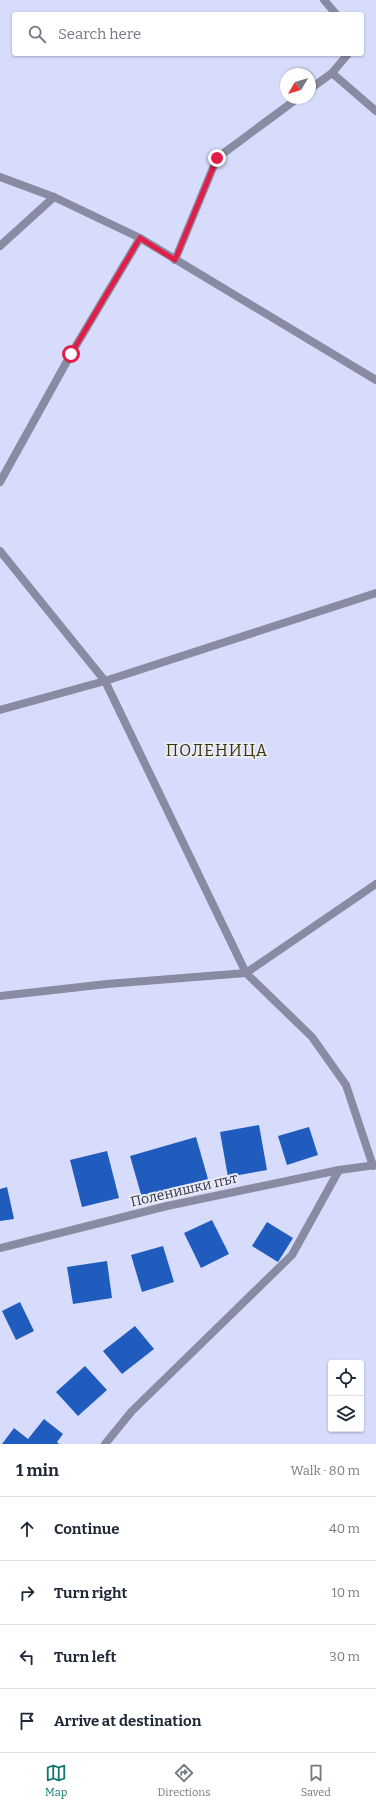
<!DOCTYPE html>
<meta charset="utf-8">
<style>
body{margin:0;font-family:Bitter,serif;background:#f2f2f3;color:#1f2937}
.controls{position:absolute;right:12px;bottom:12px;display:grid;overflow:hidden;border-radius:4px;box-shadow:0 1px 3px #0004}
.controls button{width:36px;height:36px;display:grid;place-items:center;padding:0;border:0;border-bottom:1px solid #e0e1e3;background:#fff;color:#1f2937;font:20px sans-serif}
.compass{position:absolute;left:280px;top:68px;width:36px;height:36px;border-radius:50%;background:#fff;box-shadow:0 1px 3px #0004;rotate:232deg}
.stop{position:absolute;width:12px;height:12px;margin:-9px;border:3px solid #e11d48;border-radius:50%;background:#fff}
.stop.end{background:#e11d48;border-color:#fff;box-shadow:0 1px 4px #0008}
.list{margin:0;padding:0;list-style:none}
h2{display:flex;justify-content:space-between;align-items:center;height:52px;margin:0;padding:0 16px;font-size:17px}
h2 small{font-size:13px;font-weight:400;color:#747a83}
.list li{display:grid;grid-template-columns:26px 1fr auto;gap:12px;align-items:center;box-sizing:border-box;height:64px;padding:0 16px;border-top:1px solid #e0e1e3}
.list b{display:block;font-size:15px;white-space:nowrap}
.list em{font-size:13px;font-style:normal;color:#747a83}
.icon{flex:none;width:22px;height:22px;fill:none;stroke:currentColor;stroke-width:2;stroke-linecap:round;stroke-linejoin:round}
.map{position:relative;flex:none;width:376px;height:1444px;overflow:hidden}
.search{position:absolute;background:#fff;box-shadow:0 1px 3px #0004;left:12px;right:12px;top:12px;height:44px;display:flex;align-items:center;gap:10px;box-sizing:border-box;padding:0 14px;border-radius:4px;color:#747a83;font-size:15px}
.sheet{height:308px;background:#fff}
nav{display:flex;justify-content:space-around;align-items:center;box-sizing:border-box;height:56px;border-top:1px solid #e0e1e3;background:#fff;font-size:11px;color:#747a83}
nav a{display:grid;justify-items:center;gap:2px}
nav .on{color:#0f766e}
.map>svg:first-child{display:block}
.building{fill:#1f5cbe}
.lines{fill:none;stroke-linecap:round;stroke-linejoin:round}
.minor{stroke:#888ba1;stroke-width:8}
.route{stroke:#e11d48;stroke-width:5}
.labels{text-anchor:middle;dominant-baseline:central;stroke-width:4;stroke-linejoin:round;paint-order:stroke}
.street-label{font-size:14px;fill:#34364b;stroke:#e9ebf5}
.quarter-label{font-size:16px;letter-spacing:1px;fill:#3a3308;stroke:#e9ebf5}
</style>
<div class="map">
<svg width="376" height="1444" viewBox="0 0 376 1444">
<rect width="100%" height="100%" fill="#d8dcfc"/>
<!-- building -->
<g class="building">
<polygon points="259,1125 267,1170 228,1177 220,1132"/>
<polygon points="309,1127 318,1155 287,1165 278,1136"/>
<polygon points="196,1137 208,1179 142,1198 130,1156"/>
<polygon points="107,1151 119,1198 82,1207 70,1160"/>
<polygon points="7,1187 14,1219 0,1221 0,1189"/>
<polygon points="212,1220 229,1254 201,1268 184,1233"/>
<polygon points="267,1222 293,1238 278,1262 252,1246"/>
<polygon points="163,1246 174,1282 142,1292 131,1255"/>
<polygon points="107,1261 112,1298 73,1304 67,1267"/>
<polygon points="20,1302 34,1331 16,1340 2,1311"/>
<polygon points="135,1326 154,1349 122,1374 103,1351"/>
<polygon points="85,1366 107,1390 78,1416 56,1392"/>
<polygon points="44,1419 63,1434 57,1442 59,1444 2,1444 14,1428 28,1439"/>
</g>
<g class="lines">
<!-- minor -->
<g class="minor">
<polyline points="324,0 336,14"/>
<polyline points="332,73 376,111"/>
<polyline points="310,89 332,73 348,54"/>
<polyline points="0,177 54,197 140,238 376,380"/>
<polyline points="0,246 54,197"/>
<polyline points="175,260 217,158 298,98"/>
<polyline points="0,482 71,354 140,238"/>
<polyline points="0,551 105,681 246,973 312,1037 346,1085 373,1166"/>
<polyline points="0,710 105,681 376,593"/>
<polyline points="0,996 107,984 246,973 376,884"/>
<polyline points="0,1248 167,1206 339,1170 376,1165"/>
<polyline points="105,1444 132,1411 292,1255 339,1170"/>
</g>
</g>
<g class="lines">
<!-- route -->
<polyline class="route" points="71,354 140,238 175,260 217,158"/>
</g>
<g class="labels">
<!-- street labels -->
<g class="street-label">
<text transform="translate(184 1190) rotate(-13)">Поленишки път</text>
</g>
<!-- quarter labels -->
<g class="quarter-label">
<text x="217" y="750">ПОЛЕНИЦА</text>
</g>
</g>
</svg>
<div class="controls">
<button><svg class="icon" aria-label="locate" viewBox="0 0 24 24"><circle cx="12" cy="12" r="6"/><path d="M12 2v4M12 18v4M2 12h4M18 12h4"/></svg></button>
<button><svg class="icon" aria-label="layers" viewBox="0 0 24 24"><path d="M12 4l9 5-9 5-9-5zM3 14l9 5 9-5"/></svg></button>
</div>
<svg class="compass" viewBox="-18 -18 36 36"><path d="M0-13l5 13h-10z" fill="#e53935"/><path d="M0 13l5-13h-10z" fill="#747a83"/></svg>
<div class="stop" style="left:71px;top:354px"></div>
<div class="stop end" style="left:217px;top:158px"></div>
<div class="search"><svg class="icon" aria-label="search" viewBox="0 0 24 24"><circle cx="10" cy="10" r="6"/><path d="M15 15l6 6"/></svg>Search here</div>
</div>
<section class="sheet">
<h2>1 min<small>Walk · 80 m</small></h2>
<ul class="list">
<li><svg class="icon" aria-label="ahead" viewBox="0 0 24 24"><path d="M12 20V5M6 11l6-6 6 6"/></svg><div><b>Continue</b></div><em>40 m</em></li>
<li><svg class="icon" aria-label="right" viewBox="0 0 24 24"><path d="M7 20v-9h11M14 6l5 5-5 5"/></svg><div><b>Turn right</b></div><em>10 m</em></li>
<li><svg class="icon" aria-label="left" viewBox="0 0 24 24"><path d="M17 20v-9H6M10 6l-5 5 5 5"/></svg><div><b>Turn left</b></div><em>30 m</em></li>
<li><svg class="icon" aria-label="arrive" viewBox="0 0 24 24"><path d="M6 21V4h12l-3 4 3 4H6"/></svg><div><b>Arrive at destination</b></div></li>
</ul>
</section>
<nav>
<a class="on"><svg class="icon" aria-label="map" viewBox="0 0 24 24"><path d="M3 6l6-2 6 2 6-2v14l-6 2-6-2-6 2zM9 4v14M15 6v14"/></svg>Map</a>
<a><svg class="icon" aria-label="directions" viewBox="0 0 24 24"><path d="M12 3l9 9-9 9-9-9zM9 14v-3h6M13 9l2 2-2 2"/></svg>Directions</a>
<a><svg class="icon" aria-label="saved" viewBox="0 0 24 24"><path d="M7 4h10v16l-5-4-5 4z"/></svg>Saved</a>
</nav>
